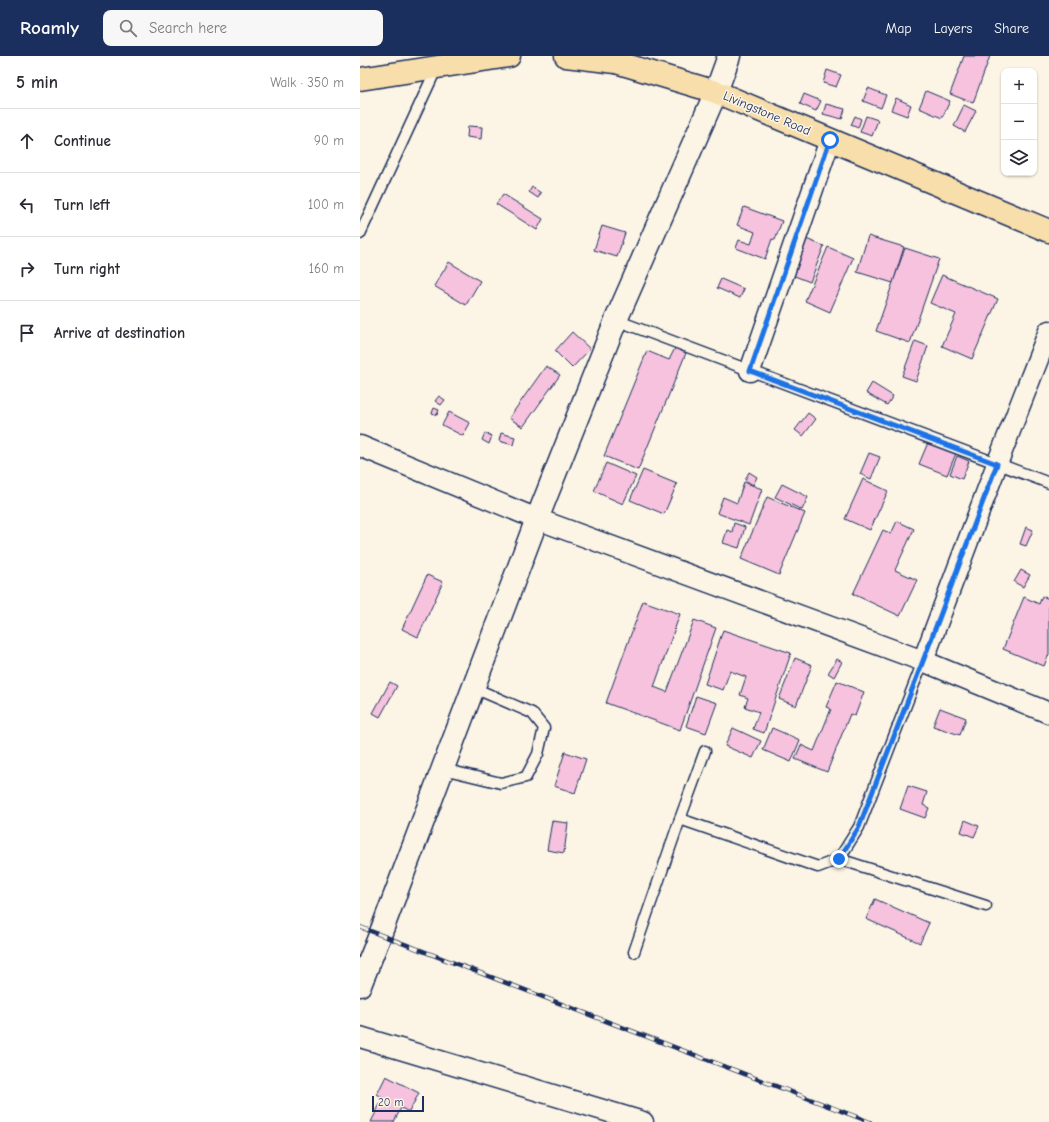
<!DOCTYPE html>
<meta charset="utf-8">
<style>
body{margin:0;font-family:"Comic Neue",sans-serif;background:#f7f7f7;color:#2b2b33}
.controls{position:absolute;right:12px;top:12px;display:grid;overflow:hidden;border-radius:8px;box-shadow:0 1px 3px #0004}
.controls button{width:36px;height:36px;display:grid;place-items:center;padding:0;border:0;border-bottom:1px solid #e1e1e2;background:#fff;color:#2b2b33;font:20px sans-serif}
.scale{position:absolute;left:12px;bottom:10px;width:52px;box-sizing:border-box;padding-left:4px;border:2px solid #1b2f5e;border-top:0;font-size:11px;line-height:14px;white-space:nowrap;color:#1b2f5e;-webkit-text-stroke:3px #fcf5e5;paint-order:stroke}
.stop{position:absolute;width:12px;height:12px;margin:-9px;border:3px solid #1a73e8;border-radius:50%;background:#fff}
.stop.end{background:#1a73e8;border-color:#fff;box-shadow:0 1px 4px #0008}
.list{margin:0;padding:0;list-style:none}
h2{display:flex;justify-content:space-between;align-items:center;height:52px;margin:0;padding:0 16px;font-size:17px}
h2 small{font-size:13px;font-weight:400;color:#7c7c81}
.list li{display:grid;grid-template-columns:26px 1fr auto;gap:12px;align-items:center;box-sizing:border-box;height:64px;padding:0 16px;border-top:1px solid #e1e1e2}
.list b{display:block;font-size:15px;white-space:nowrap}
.list em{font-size:13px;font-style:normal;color:#7c7c81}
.icon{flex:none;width:22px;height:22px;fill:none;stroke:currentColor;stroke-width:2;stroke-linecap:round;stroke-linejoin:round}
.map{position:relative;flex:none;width:689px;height:1066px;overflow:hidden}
header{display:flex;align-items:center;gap:24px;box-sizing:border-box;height:56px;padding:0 20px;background:#1b2f5e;color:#fff}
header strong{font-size:19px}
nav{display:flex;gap:22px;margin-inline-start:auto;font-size:14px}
.search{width:280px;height:36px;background:#f7f7f7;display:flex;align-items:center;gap:10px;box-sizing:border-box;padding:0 14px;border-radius:8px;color:#7c7c81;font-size:15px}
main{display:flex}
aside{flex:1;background:#fff}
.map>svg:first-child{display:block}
.building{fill:#f6c2de;stroke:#1b2f5e}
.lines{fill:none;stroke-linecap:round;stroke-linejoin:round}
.service-casing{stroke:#1b2f5e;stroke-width:13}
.minor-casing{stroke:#1b2f5e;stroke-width:23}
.tertiary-casing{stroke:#1b2f5e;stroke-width:25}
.trunk-casing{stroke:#1b2f5e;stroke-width:25}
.service{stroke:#fcf5e5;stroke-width:10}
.minor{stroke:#fcf5e5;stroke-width:20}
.tertiary{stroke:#fcf5e5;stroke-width:22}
.trunk{stroke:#f8deab;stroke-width:22}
.rail-casing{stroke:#1b2f5e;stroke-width:4.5}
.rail{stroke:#fcf5e5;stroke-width:3;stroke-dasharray:9;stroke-linecap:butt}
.route{stroke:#1a73e8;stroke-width:5}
.labels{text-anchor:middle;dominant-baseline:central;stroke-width:3;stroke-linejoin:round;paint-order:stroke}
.street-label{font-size:13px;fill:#1b2f5e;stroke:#fcf5e5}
</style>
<header>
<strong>Roamly</strong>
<div class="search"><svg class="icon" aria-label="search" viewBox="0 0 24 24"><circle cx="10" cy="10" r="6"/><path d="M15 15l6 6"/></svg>Search here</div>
<nav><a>Map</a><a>Layers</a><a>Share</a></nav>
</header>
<main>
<aside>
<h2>5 min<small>Walk · 350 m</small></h2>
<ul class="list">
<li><svg class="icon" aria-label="ahead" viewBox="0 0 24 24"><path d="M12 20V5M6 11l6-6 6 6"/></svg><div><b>Continue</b></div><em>90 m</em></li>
<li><svg class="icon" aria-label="left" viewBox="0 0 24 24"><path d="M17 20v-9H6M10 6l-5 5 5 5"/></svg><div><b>Turn left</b></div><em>100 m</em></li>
<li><svg class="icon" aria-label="right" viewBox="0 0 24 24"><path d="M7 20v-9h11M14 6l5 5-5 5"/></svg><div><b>Turn right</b></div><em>160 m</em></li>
<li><svg class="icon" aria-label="arrive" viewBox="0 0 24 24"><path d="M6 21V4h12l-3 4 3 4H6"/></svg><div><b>Arrive at destination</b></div></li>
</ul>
</aside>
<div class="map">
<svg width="689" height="1066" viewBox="0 0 689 1066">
<rect width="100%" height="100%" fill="#fcf5e5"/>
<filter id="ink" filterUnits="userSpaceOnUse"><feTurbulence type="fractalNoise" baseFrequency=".025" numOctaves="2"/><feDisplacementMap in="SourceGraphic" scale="8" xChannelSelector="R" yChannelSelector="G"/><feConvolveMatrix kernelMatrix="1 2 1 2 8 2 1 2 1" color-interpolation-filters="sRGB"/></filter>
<g filter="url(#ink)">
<!-- building -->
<g class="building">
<polygon points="604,0 630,0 613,47 590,38"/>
<polygon points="467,14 481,19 476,31 463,27"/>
<polygon points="508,32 526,39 521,52 503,45"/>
<polygon points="566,35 590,45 582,62 559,52"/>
<polygon points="444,38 461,45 456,55 440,48"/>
<polygon points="536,42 551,49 547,60 531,54"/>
<polygon points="466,48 485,53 482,63 463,58"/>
<polygon points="604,49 616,55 605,76 594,70"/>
<polygon points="495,60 501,63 498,72 491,69"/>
<polygon points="506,60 518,64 512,80 500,76"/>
<polygon points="108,70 122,71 121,83 107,81"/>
<polygon points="172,131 181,137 178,142 169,136"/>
<polygon points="143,138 183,163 177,174 136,148"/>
<polygon points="384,151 422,165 415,184 412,183 405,203 376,192 379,184 391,188 395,176 377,169"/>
<polygon points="242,170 265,177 257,201 234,194"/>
<polygon points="508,180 544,191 533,227 497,216"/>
<polygon points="446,183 464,190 450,226 432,219"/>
<polygon points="468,191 493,202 470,256 445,245"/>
<polygon points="545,192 579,203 550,287 516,275"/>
<polygon points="89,206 120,225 106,249 74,230"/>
<polygon points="582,219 638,243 612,303 582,290 596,258 570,247"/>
<polygon points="361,223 384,233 380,242 357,232"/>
<polygon points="212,276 230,293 212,312 195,295"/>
<polygon points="555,285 568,290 556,325 542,320"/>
<polygon points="315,292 326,297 278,414 244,400 287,295 309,304"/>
<polygon points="186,310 200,319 163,371 149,362"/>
<polygon points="512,327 533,340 527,349 506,337"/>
<polygon points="79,340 85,344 81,349 75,345"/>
<polygon points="74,352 79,354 77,359 72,357"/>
<polygon points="89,356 110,367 103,380 82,369"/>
<polygon points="448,357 456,363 443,380 435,374"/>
<polygon points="125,377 132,380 129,388 122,384"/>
<polygon points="141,377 155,381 153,389 139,385"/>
<polygon points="569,384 597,395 587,419 559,408"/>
<polygon points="509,397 520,401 511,423 500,418"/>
<polygon points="597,400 609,405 602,423 590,418"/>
<polygon points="246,407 276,420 263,448 234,435"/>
<polygon points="283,414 317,428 304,458 270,444"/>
<polygon points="389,416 397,421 393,429 385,424"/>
<polygon points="503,423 528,435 510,474 485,463"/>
<polygon points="384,426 402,433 389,469 357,457 363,441 377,447"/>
<polygon points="422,428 448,441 442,454 415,441"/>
<polygon points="407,441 445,457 419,519 381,503"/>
<polygon points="537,465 554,473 535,514 557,524 540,560 493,538 523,474 531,478"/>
<polygon points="374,467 385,471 379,492 363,487 367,474 372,476"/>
<polygon points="666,471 673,474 666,490 660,488"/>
<polygon points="661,514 670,519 663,531 654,526"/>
<polygon points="67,519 83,526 58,581 42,573"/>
<polygon points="682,540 689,543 689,598 684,610 643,593 664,541 679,548"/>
<polygon points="283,545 320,558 294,631 307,636 334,564 356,572 320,674 246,647"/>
<polygon points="363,574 431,597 404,677 393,673 399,656 385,651 388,642 380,639 386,621 370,615 363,634 345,628"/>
<polygon points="435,602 452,609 436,650 419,643"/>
<polygon points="477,603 482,606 474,621 468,617"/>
<polygon points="477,625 504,636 495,660 490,658 467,716 435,703 441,689 454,695 471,653 466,651"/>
<polygon points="30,626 37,630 20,661 13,657"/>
<polygon points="336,640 357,647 346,677 326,670"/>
<polygon points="580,652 606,662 600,679 573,670"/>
<polygon points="373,672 401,685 393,702 365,690"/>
<polygon points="412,672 440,684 431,706 403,694"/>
<polygon points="205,696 226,703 215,737 194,730"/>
<polygon points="548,730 567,736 563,749 569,752 565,762 540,753"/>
<polygon points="605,764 619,770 614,781 601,776"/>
<polygon points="192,765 208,767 204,797 187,794"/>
<polygon points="515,843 569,867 560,887 506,863"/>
<polygon points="26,1020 59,1037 49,1056 41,1052 34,1066 11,1066 23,1042 17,1038"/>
</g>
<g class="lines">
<!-- service casing -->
<g class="service-casing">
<g id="service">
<polyline points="0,178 77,11"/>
<polyline points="256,264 689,427"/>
<polyline points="83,713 141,727 166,721 178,698 184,672 172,657 114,632"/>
<polyline points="320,763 458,811 479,803 499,771 563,605"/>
<polyline points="479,803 626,850"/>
<polyline points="274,896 320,763 345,695"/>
</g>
</g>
<!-- minor casing -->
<g class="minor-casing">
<g id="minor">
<polyline points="390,315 470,84"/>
<polyline points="0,390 177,463 563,605 689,657"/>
<polyline points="563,605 637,408 689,275"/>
<polyline points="0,981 283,1066"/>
</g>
</g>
<!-- tertiary casing -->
<g class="tertiary-casing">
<polyline id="tertiary" points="0,929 20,879 177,463 256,264 356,36 369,0"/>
</g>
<!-- trunk casing -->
<g class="trunk-casing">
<g id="trunk">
<polyline points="206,0 256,6 356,36 689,175"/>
<polyline points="0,23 149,0"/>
</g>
</g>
<!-- service -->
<use href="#service" class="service"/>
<!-- minor -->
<use href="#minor" class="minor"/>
<!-- tertiary -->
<use href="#tertiary" class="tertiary"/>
<!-- trunk -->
<use href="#trunk" class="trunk"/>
<!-- rail casing -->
<g class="rail-casing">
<polyline id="rail" points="0,871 510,1066"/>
</g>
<!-- rail -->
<use href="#rail" class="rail"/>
</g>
</g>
<g class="lines" filter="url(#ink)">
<!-- route -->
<polyline class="route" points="470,84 390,315 637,408 563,605 499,771 479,803"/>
</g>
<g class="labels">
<!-- street labels -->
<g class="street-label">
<text transform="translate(407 57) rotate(23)">Livingstone Road</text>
</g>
</g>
</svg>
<div class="controls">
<button>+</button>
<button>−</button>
<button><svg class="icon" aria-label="layers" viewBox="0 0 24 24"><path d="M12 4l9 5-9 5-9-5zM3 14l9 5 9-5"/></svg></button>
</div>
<div class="scale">20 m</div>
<div class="stop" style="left:470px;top:84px"></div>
<div class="stop end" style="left:479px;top:803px"></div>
</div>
</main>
